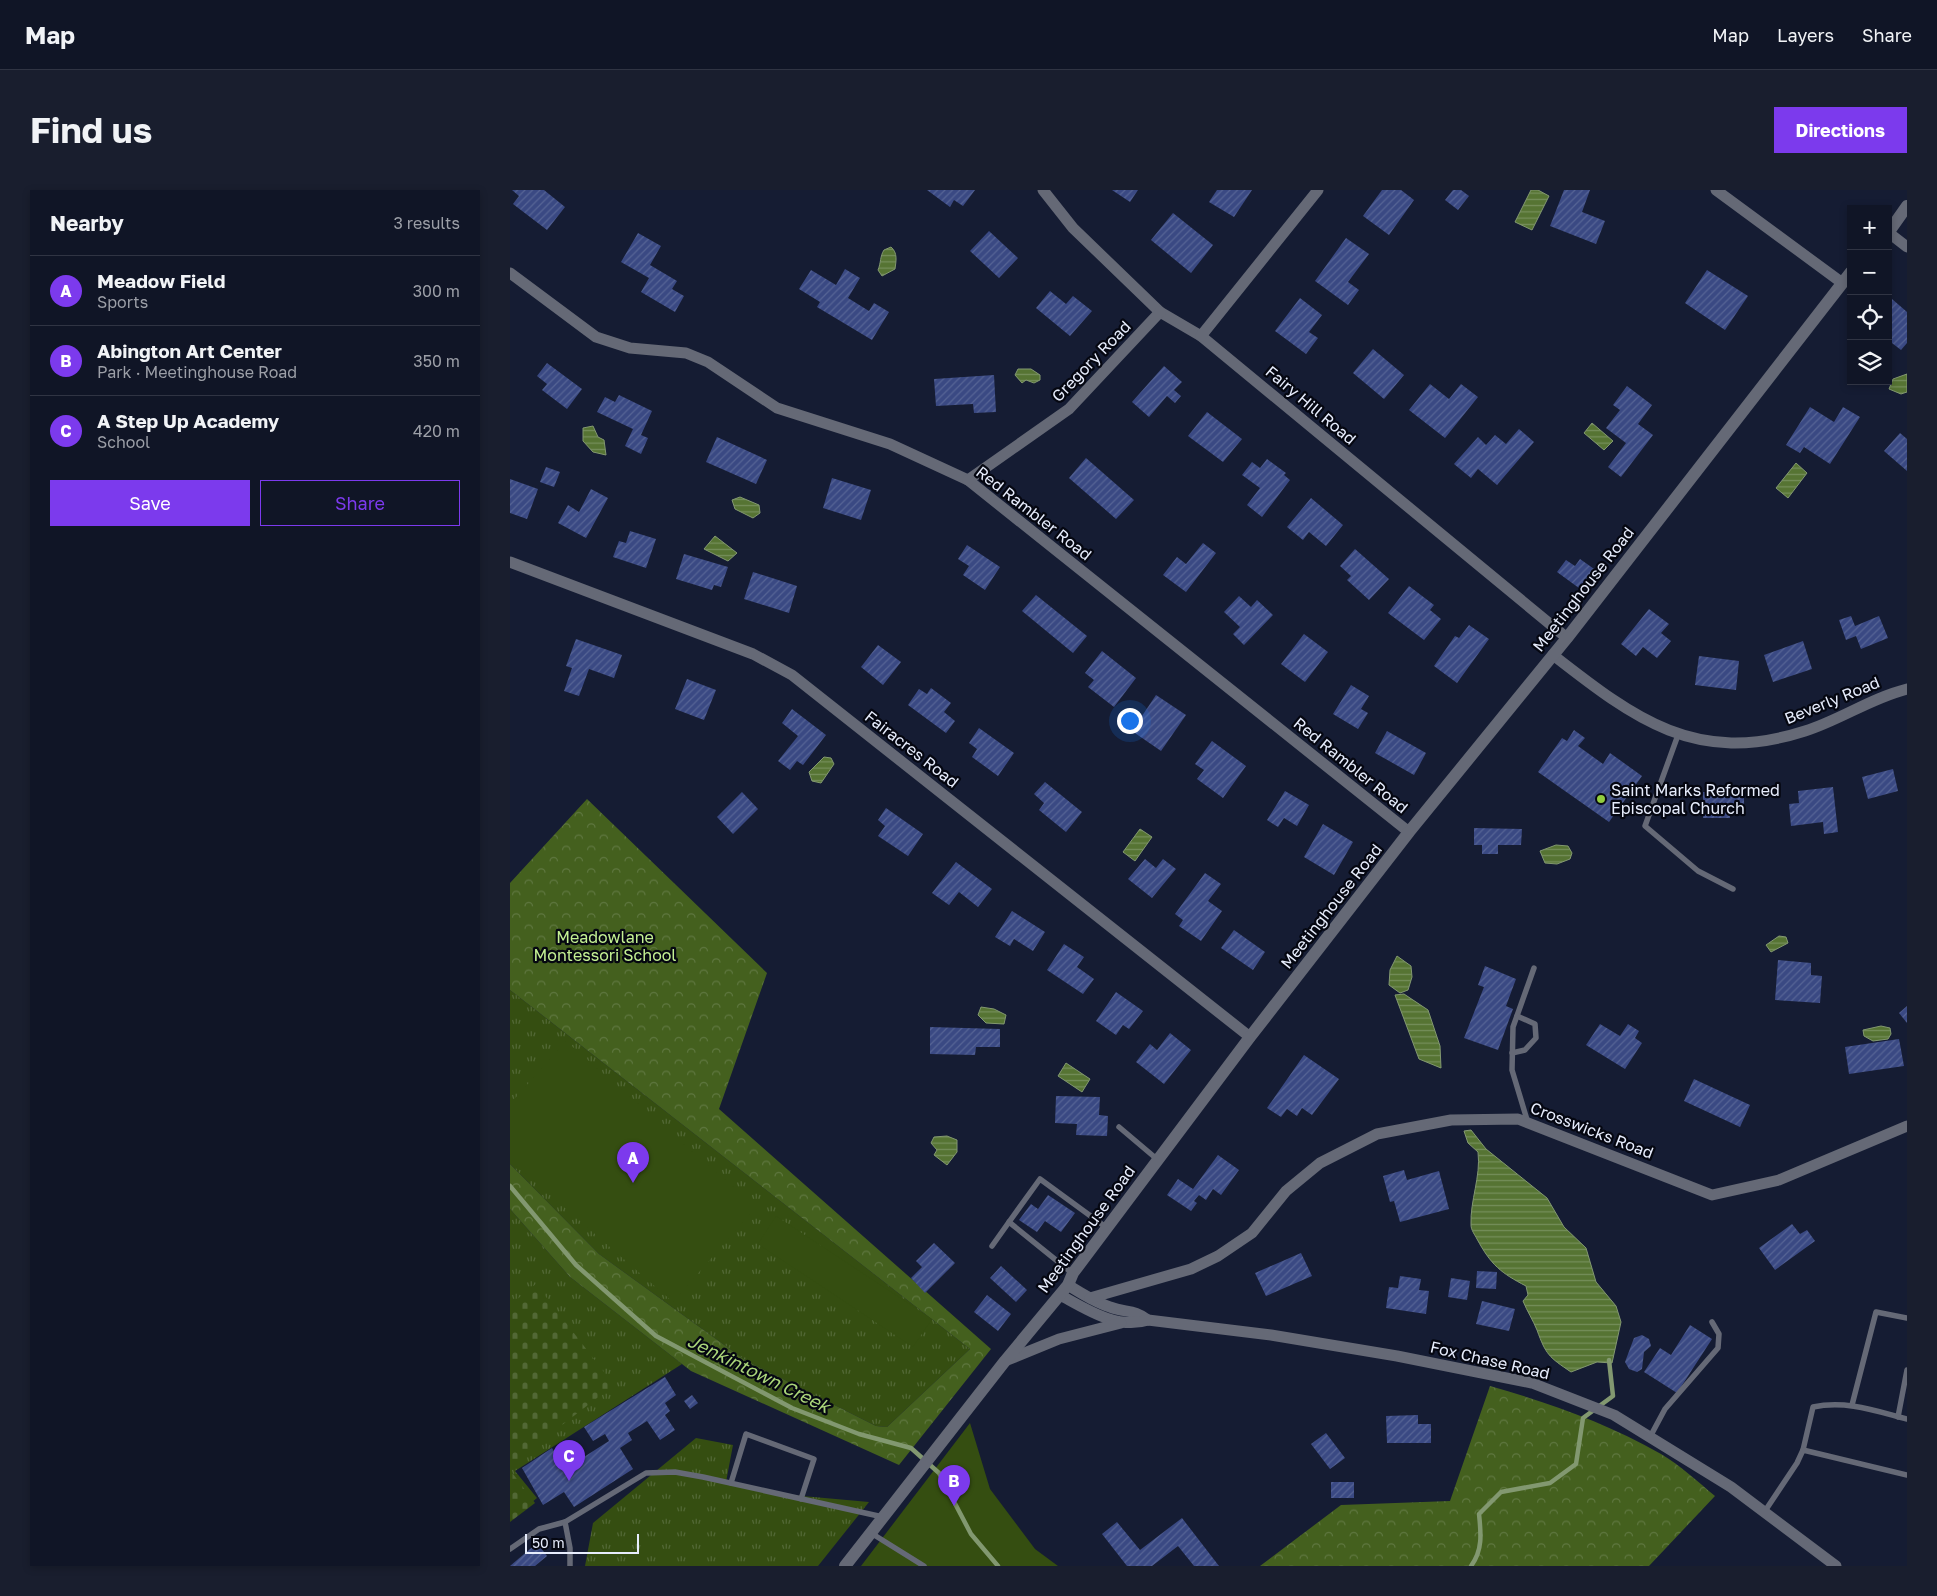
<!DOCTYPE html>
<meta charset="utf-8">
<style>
body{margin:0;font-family:"Golos Text",sans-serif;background:#191e2e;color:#f1f3f6}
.controls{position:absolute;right:15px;top:15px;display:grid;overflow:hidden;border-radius:0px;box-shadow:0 2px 8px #0003}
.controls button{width:45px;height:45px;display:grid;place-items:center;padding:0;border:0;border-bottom:1px solid #303443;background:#101526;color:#f1f3f6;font:25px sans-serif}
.scale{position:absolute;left:15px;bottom:12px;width:114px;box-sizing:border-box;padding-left:5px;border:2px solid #e7edfd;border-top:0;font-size:14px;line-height:18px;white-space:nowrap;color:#e7edfd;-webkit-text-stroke:4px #050711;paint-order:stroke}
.you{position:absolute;left:619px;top:530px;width:18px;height:18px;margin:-12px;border:4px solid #fff;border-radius:50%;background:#1a73e8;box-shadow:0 0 0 8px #1a73e833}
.badge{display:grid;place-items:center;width:32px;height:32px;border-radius:50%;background:#7c3aed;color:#fff;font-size:16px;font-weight:700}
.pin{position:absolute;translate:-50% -41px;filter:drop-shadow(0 1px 2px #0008)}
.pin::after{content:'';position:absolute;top:26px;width:18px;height:15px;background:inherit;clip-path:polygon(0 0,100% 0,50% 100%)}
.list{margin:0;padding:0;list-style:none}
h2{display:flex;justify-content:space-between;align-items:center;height:65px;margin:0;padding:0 20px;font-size:21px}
h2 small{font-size:16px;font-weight:400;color:#9c9fa7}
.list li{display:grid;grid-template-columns:32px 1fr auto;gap:15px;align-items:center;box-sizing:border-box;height:70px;padding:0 20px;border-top:1px solid #303443}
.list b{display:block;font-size:19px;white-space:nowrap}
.list p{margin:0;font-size:16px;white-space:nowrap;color:#9c9fa7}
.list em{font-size:16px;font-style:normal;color:#9c9fa7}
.actions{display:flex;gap:10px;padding:15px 20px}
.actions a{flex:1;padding:11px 0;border:1px solid #7c3aed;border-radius:0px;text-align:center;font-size:18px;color:#7c3aed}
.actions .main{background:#7c3aed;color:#fff}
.icon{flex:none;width:28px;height:28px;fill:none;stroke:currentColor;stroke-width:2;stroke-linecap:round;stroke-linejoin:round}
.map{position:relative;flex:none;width:1397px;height:1376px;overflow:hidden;border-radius:0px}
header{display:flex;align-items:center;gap:30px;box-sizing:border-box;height:70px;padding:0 25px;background:#101526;border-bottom:1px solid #303443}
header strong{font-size:24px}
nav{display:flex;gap:28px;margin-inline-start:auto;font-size:18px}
.intro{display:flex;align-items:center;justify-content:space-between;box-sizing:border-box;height:120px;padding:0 30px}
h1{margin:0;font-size:35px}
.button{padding:12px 22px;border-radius:0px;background:#7c3aed;color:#fff;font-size:18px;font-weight:700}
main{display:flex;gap:30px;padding:0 30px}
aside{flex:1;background:#101526;border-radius:0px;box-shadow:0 2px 8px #0003}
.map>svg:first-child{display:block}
.grass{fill:url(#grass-tufts)}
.forest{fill:url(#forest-crowns)}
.cemetery{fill:url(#cemetery-stones)}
.green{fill:#354e11}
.water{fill:url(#water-rules);stroke:#829870}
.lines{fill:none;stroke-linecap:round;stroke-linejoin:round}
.stream{stroke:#829870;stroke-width:4.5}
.building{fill:url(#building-hatch)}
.service{stroke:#656976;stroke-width:5.5}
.minor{stroke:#656976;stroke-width:11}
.tertiary{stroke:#656976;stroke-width:12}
.poi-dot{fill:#91cd3f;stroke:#050711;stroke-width:2}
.labels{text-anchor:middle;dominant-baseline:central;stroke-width:4.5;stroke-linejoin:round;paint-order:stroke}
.street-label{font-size:16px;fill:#e7edfd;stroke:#050711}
.poi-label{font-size:16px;fill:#e7edfd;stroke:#050711;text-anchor:start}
.park-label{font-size:16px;fill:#c4f193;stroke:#050711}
.water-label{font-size:18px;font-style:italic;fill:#abd67a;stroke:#050711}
</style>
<header>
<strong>Map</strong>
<nav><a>Map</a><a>Layers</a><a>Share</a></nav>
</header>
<div class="intro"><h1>Find us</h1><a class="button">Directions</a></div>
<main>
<aside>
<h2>Nearby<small>3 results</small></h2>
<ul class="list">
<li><span class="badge">A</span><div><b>Meadow Field</b><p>Sports</p></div><em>300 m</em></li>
<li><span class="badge">B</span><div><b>Abington Art Center</b><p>Park · Meetinghouse Road</p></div><em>350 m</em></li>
<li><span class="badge">C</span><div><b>A Step Up Academy</b><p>School</p></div><em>420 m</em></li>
</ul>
<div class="actions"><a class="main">Save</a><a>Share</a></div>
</aside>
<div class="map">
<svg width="1397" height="1376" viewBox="0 0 1397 1376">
<defs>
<pattern id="grass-tufts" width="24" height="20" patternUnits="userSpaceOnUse" patternTransform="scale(1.25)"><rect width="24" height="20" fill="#354e11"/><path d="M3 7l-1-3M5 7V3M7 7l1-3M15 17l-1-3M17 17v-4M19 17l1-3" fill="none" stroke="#526835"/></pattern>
<pattern id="forest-crowns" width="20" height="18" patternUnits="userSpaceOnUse" patternTransform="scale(1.25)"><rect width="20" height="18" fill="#44601e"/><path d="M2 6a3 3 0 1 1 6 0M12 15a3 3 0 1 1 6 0" fill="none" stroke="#5f7740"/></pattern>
<pattern id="cemetery-stones" width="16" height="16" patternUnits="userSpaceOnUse" patternTransform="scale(1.25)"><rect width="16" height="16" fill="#354e11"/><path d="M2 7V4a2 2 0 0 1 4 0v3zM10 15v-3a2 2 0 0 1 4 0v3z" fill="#526835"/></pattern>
<pattern id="water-rules" width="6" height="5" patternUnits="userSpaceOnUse" patternTransform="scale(1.25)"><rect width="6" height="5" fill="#567433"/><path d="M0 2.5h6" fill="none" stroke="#768f5c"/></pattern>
<pattern id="building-hatch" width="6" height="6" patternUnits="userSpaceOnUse" patternTransform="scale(1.25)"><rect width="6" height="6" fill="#3a4983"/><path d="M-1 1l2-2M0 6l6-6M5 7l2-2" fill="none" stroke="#566495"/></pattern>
</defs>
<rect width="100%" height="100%" fill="#151c33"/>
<!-- grass -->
<g class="grass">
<polygon points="0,800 460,1159 377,1237 366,1236 235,1170 89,1064 0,974"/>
<polygon points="0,1019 60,1087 172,1174 5,1281 27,1308 0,1330"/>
<polygon points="186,1248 223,1255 216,1292 281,1305 359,1312 308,1376 75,1376 83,1333"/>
</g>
<!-- forest -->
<g class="forest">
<polygon points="77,609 257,783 209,919 481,1159 389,1275 181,1181 60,1087 0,1019 0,974 89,1064 235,1170 366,1236 377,1237 460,1159 0,800 0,693"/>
<path d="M980 1196C1039 1213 1097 1233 1151 1264 1170 1275 1188 1292 1205 1306L1139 1376H750L831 1315 940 1311Z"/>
</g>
<!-- cemetery -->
<g class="cemetery">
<polygon points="26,1094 104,1195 0,1275 0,1115"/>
<polygon points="0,1280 25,1313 0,1332"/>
</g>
<!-- green -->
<g class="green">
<polygon points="56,851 246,1017 163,1112 0,970 0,914"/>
<polygon points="266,1026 422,1129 403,1157 248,1054"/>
<polygon points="460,1233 480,1299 525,1359 548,1376 351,1376"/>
</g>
<!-- water -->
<g class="water">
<polygon points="1021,0 1028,0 1039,6 1022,40 1005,32"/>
<path d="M381 57C388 63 386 71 385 79L372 86 368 80C371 73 370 66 374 60Z"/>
<polygon points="508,179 521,179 530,185 530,190 524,193 516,190 512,193 505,185"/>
<polygon points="1397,184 1397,202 1391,204 1379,199 1383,189"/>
<polygon points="1082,233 1103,251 1094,260 1074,243"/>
<polygon points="83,236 88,247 94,250 96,265 83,262 73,251 73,238"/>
<polygon points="1286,273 1297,283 1278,308 1266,298"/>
<polygon points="230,307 249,315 250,323 243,328 225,319 222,310"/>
<polygon points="205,346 227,363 218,371 194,359"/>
<polygon points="314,567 321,568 324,574 311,593 302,591 299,582"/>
<polygon points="630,639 642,647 625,671 613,662"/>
<polygon points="1046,655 1058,656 1062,663 1060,669 1047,674 1035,673 1030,661"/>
<polygon points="1269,746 1276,747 1278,753 1261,762 1256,755"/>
<polygon points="887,766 901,776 902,787 898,800 890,803 879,795 880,780"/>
<polygon points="894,804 918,820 930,856 931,878 909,869 885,805"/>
<polygon points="471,817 484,819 496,825 494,834 476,833 468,825"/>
<polygon points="1371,836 1380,838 1381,844 1378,849 1363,851 1354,846 1353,840"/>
<polygon points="556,873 580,889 572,902 548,886"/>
<path d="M961 940 976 959 1037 1008 1054 1037 1076 1058 1086 1092 1106 1116 1111 1132 1102 1173 1087 1172 1061 1182C1039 1167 1036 1165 1027 1140 1023 1130 1017 1121 1013 1111L1018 1105 1016 1096C991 1083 981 1075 967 1049 965 1045 961 1040 961 1035 960 1010 971 987 968 962L958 953 954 941Z"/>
<polygon points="437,946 447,950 447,962 437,975 424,965 427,960 421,953 424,947"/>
</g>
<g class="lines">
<!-- stream -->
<g class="stream">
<polyline points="0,996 66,1075 146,1146 282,1218 349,1244 401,1258 429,1283 461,1344 488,1376"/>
<path d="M961 1376C973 1360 971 1343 969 1324L991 1302 1040 1293 1066 1274 1073 1228 1103 1206 1099 1170"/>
</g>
</g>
<!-- building -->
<g class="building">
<polygon points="2,0 34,0 55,17 37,40 3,14 9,6"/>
<polygon points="417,0 465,0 453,16 444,10 440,17"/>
<polygon points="602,0 628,0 620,12"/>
<polygon points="707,0 742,0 724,27 699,12"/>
<polygon points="872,0 891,0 904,10 879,45 853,26"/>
<polygon points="943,0 951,0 959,6 948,20 935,10"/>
<polygon points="1054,0 1080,0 1072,22 1095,31 1086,54 1040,36"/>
<polygon points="663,23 703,55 681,83 641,50"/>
<polygon points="479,41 508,68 489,88 460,61"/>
<polygon points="128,43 151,56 140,75 167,91 162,99 174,106 165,122 131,102 139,88 111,72"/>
<polygon points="836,48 859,64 838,92 849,100 838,115 805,91"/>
<polygon points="335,79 350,88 338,108 359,121 364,113 379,122 362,150 307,117 310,112 289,99 301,80 326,95"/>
<polygon points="1197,80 1238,106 1215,140 1175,113"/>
<polygon points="540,101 556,114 563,106 582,121 560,146 526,118"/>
<polygon points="790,108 812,125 799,142 808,148 796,164 765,141"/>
<polygon points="1382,109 1397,122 1397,153 1391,160 1378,150 1378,114"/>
<polygon points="863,159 894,185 874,209 843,183"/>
<polygon points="37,173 72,199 57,219 32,200 37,194 27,186"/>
<polygon points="654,176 672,192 664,200 671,206 665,213 657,206 639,227 622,212"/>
<polygon points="484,185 486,222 464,223 463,214 426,216 424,189"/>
<polygon points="920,194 939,209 951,194 968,207 935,248 899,220"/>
<polygon points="1117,196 1142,215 1128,234 1143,245 1111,287 1098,277 1116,253 1096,238 1110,220 1103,215"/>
<polygon points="109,205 142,221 131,245 138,248 131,264 115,256 123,239 87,222 95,207 105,212"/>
<polygon points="1300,217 1324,232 1333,217 1350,227 1320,274 1294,257 1290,263 1276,255"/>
<polygon points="697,222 732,249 713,272 678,246"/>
<polygon points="1009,239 1024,252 987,295 968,279 961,288 944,274 968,247 976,255 985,245 996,254"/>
<polygon points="1390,243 1397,249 1397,281 1374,261"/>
<polygon points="207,247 257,270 246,294 196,272"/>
<polygon points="576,268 624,310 606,329 559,288"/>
<polygon points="757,269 776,283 774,285 780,290 752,327 737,315 750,298 732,285 742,272 750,278"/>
<polygon points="36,277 50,282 44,297 30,292"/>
<polygon points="322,288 361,300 351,330 313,318"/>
<polygon points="0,289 28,299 17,329 0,323"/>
<polygon points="81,299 98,308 76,348 48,333 58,315 69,322"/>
<polygon points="801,308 833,335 816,356 799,342 793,350 777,337"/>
<polygon points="120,341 146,349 136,378 103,367 109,351 116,353"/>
<polygon points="693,353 706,363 676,402 653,385 667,367 676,374"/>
<polygon points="457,355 490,377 475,400 453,385 459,376 448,369"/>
<polygon points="845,359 879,389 859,410 837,390 841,386 830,376"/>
<polygon points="174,364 218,377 211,397 204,395 202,400 166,389"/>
<polygon points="1070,369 1087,381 1073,401 1047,382 1056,370 1065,376"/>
<polygon points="243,382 287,396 279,423 234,409"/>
<polygon points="899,396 924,415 920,420 931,429 914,450 878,423"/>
<polygon points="526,405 577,446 563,463 512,421"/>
<polygon points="729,406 741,417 747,410 763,425 734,455 723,444 730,437 714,422"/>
<polygon points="1139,419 1159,434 1151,443 1161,451 1147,468 1133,457 1126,466 1111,454"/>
<polygon points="1341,426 1345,436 1369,426 1378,448 1351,459 1346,446 1336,450 1329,430"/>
<polygon points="959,435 979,449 947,493 924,476 945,446 949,448"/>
<polygon points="794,444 818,462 795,492 771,474"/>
<polygon points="66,449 112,465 104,488 79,479 69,506 54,501 62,478 56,476"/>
<polygon points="1293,451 1302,479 1263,492 1254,465"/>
<polygon points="368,455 391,472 373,495 351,477"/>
<polygon points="592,461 626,488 604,517 578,497 584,490 575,483"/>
<polygon points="1189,466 1229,471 1226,500 1185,495"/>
<polygon points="177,489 206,500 194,530 165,519"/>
<polygon points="841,495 859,506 851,519 858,523 848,539 823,524"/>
<polygon points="421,498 441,513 434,522 445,531 436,543 398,515 409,499 417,504"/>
<polygon points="646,505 676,525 651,561 622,541"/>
<polygon points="282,519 316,545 293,575 287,571 280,580 268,571 288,546 272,533"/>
<polygon points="469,538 504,563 488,586 462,567 467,559 459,553"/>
<polygon points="1064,540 1075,548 1068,556 1093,574 1100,563 1132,586 1099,632 1028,582 1052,548 1057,551"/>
<polygon points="877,541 916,563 904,585 865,563"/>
<polygon points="702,551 736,576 713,608 687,589 694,580 685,574"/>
<polygon points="1383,579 1388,601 1358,609 1352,587"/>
<polygon points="535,592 572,622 556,642 529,620 534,613 524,604"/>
<polygon points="1323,597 1328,642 1314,644 1313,632 1281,636 1279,614 1289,613 1288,601"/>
<polygon points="775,601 799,615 787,636 774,628 768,637 757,630"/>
<polygon points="232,602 248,619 223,644 207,627"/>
<polygon points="1193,602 1234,602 1234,617 1220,617 1220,628 1193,628"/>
<polygon points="376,618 413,644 398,666 368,646 375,636 368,630"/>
<polygon points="813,634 843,652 824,685 794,667"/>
<polygon points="964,638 1012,639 1011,655 988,655 988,664 972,664 972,655 964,655"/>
<polygon points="635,669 646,678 653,669 666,679 642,708 618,689"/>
<polygon points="446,672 482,699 468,717 449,702 439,715 422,703"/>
<polygon points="695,683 711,694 698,711 712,721 691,751 669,736 673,730 665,724"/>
<polygon points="502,721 535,742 523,761 504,749 500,756 485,747"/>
<polygon points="724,740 755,762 743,780 711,758"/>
<polygon points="554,754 574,767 567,777 584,789 573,804 537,780"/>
<polygon points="1268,770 1301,773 1301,785 1312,786 1310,813 1265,810"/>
<polygon points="975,776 1006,789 996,816 1003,819 988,860 954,848 974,797 968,795"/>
<polygon points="606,802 633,821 619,839 613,835 606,845 586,831"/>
<polygon points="1397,816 1397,833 1389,823"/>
<polygon points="1090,834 1110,846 1118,834 1129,841 1125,848 1132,853 1115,879 1076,855"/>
<polygon points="420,837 490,839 490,857 466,857 465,865 420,864"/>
<polygon points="660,843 681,860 654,894 626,872 640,854 647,860"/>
<polygon points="1389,849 1394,876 1339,884 1335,857"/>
<polygon points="794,865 829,889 802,925 792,918 787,926 777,919 771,927 757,918"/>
<polygon points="1184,889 1240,915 1230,937 1174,911"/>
<polygon points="546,906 590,907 589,925 598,926 597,946 566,945 567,934 545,933"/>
<polygon points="708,965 729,980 711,1005 703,999 696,1010 689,1005 684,1011 687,1013 681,1021 657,1005 668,989 683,999"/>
<polygon points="894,980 897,990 929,981 939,1019 890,1032 884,1011 880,1012 873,986"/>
<polygon points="538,1005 565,1023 551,1042 535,1031 527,1042 509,1030 521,1014 528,1019"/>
<polygon points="1282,1034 1290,1044 1297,1040 1305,1051 1265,1080 1249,1058"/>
<polygon points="424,1053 445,1073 415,1103 401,1088 412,1077 406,1071"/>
<polygon points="791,1063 802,1086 756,1106 745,1083"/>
<polygon points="491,1076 517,1100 506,1112 480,1088"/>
<polygon points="967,1081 987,1082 986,1099 966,1098"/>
<polygon points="890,1086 911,1089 909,1100 919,1101 916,1124 876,1118 879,1097 888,1098"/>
<polygon points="941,1088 960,1091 957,1110 938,1107"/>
<polygon points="477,1105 501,1124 488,1141 464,1122"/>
<polygon points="972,1111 1005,1119 999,1141 966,1134"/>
<polygon points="1180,1135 1202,1149 1167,1203 1134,1182 1150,1158 1161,1165"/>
<polygon points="1132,1145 1139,1149 1141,1156 1134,1162 1132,1179 1127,1182 1119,1179 1115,1172 1124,1148"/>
<polygon points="155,1187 166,1205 155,1213 160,1221 155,1225 165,1240 150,1250 137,1231 118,1243 122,1250 110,1258 123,1279 64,1317 54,1302 33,1315 12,1278 42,1258 55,1279 99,1251 95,1244 83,1251 74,1237"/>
<polygon points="182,1205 188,1213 180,1219 174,1211"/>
<polygon points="908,1225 908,1234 921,1234 921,1253 877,1253 876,1226"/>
<polygon points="816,1243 835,1268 820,1279 801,1254"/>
<rect x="821" y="1292" width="23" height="16"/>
<polygon points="672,1328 709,1376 684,1376 668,1356 642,1376 617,1376 592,1344 607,1332 630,1360"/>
<polygon points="27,1353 37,1366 25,1376 0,1376"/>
</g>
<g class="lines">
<!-- service -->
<g class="service">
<polyline points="1168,545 1135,636 1188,681 1223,699"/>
<polyline points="1002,863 1015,860 1026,848 1025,834 1007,826"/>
<polyline points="1018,933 1002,880 1003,837 1024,778"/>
<polyline points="609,937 648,970"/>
<polyline points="482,1056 499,1032"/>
<polyline points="562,1083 499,1032 530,989 597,1038"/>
<polyline points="1342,1215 1366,1122 1397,1128"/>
<polyline points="1388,1227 1397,1180"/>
<polyline points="1140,1247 1155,1219 1208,1158 1209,1144 1202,1132"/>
<path d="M1293 1260 1303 1217C1336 1210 1366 1221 1397 1229"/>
<polyline points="221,1293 236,1244 304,1269 291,1309"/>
<polyline points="1255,1321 1287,1273 1293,1260 1397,1285"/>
<polyline points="361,1343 414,1376"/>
<polyline points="0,1359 29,1339 55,1332"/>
<polyline points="60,1376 60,1358 55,1332 136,1283 165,1282 193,1287 373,1327"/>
</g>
<!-- minor -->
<g class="minor">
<polyline points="533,0 563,38 650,122 691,146 1057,448"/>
<polyline points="1206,0 1331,92"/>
<polyline points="1379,43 1397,57"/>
<polyline points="0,83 86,147 120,158 176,163 198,172 267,218 380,254 458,290 899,642"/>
<polyline points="691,146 808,0"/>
<polyline points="458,290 559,219 650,122"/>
<polyline points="0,372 243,464 282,485 740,847"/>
<path d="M1043 465C1125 529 1186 576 1295 541 1330 530 1361 508 1397 499"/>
<path d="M558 1095C572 1104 585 1112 600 1117 616 1123 624 1119 638 1130"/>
<path d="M550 1105C576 1119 607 1140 638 1130L761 1145 887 1166 1022 1193 1104 1225 1221 1297 1326 1376"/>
<polyline points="580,1108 681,1079 708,1066 742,1043 776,1001 810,973 867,944 941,930 1008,929 1202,1005 1269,990 1397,936"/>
<polyline points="495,1171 549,1149 611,1133"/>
</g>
<!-- tertiary -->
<g class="tertiary">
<polyline points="1378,43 1397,16"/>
<polyline points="335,1376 495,1171 558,1095 563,1083 740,847 899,642 1057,448 1341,82"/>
</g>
</g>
<!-- markers -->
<circle class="poi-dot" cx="1091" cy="609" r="5"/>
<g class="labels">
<!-- street labels -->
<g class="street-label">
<text transform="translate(581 171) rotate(-46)">Gregory Road</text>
<text transform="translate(801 215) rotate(40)">Fairy Hill Road</text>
<text transform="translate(524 323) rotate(38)">Red Rambler Road</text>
<text transform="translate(1073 399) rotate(-52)">Meetinghouse Road</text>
<text transform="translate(1322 510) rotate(-22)">Beverly Road</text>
<text transform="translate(402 559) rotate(38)">Fairacres Road</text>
<text transform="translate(841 575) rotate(39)">Red Rambler Road</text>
<text transform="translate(821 716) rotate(-52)">Meetinghouse Road</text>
<text transform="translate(1082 940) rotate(21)">Crosswicks Road</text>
<text transform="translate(576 1039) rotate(-54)">Meetinghouse Road</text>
<text transform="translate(980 1170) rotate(13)">Fox Chase Road</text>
</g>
<!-- poi labels -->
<g class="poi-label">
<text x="1101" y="600">Saint Marks Reformed<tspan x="1101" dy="18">Episcopal Church</tspan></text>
</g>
<!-- park labels -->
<g class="park-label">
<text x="95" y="747">Meadowlane<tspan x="95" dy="18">Montessori School</tspan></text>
</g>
<!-- water labels -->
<g class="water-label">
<text transform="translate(249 1183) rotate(26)">Jenkintown Creek</text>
</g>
</g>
</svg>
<div class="controls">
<button>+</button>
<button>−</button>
<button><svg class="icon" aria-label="locate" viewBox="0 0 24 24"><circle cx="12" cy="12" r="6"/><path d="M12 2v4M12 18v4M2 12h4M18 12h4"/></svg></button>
<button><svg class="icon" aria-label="layers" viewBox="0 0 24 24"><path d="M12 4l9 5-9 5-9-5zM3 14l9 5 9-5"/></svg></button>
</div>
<div class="scale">50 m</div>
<div class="you"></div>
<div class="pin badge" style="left:123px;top:993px">A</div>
<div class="pin badge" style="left:444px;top:1316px">B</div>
<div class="pin badge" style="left:59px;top:1291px">C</div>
</div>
</main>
